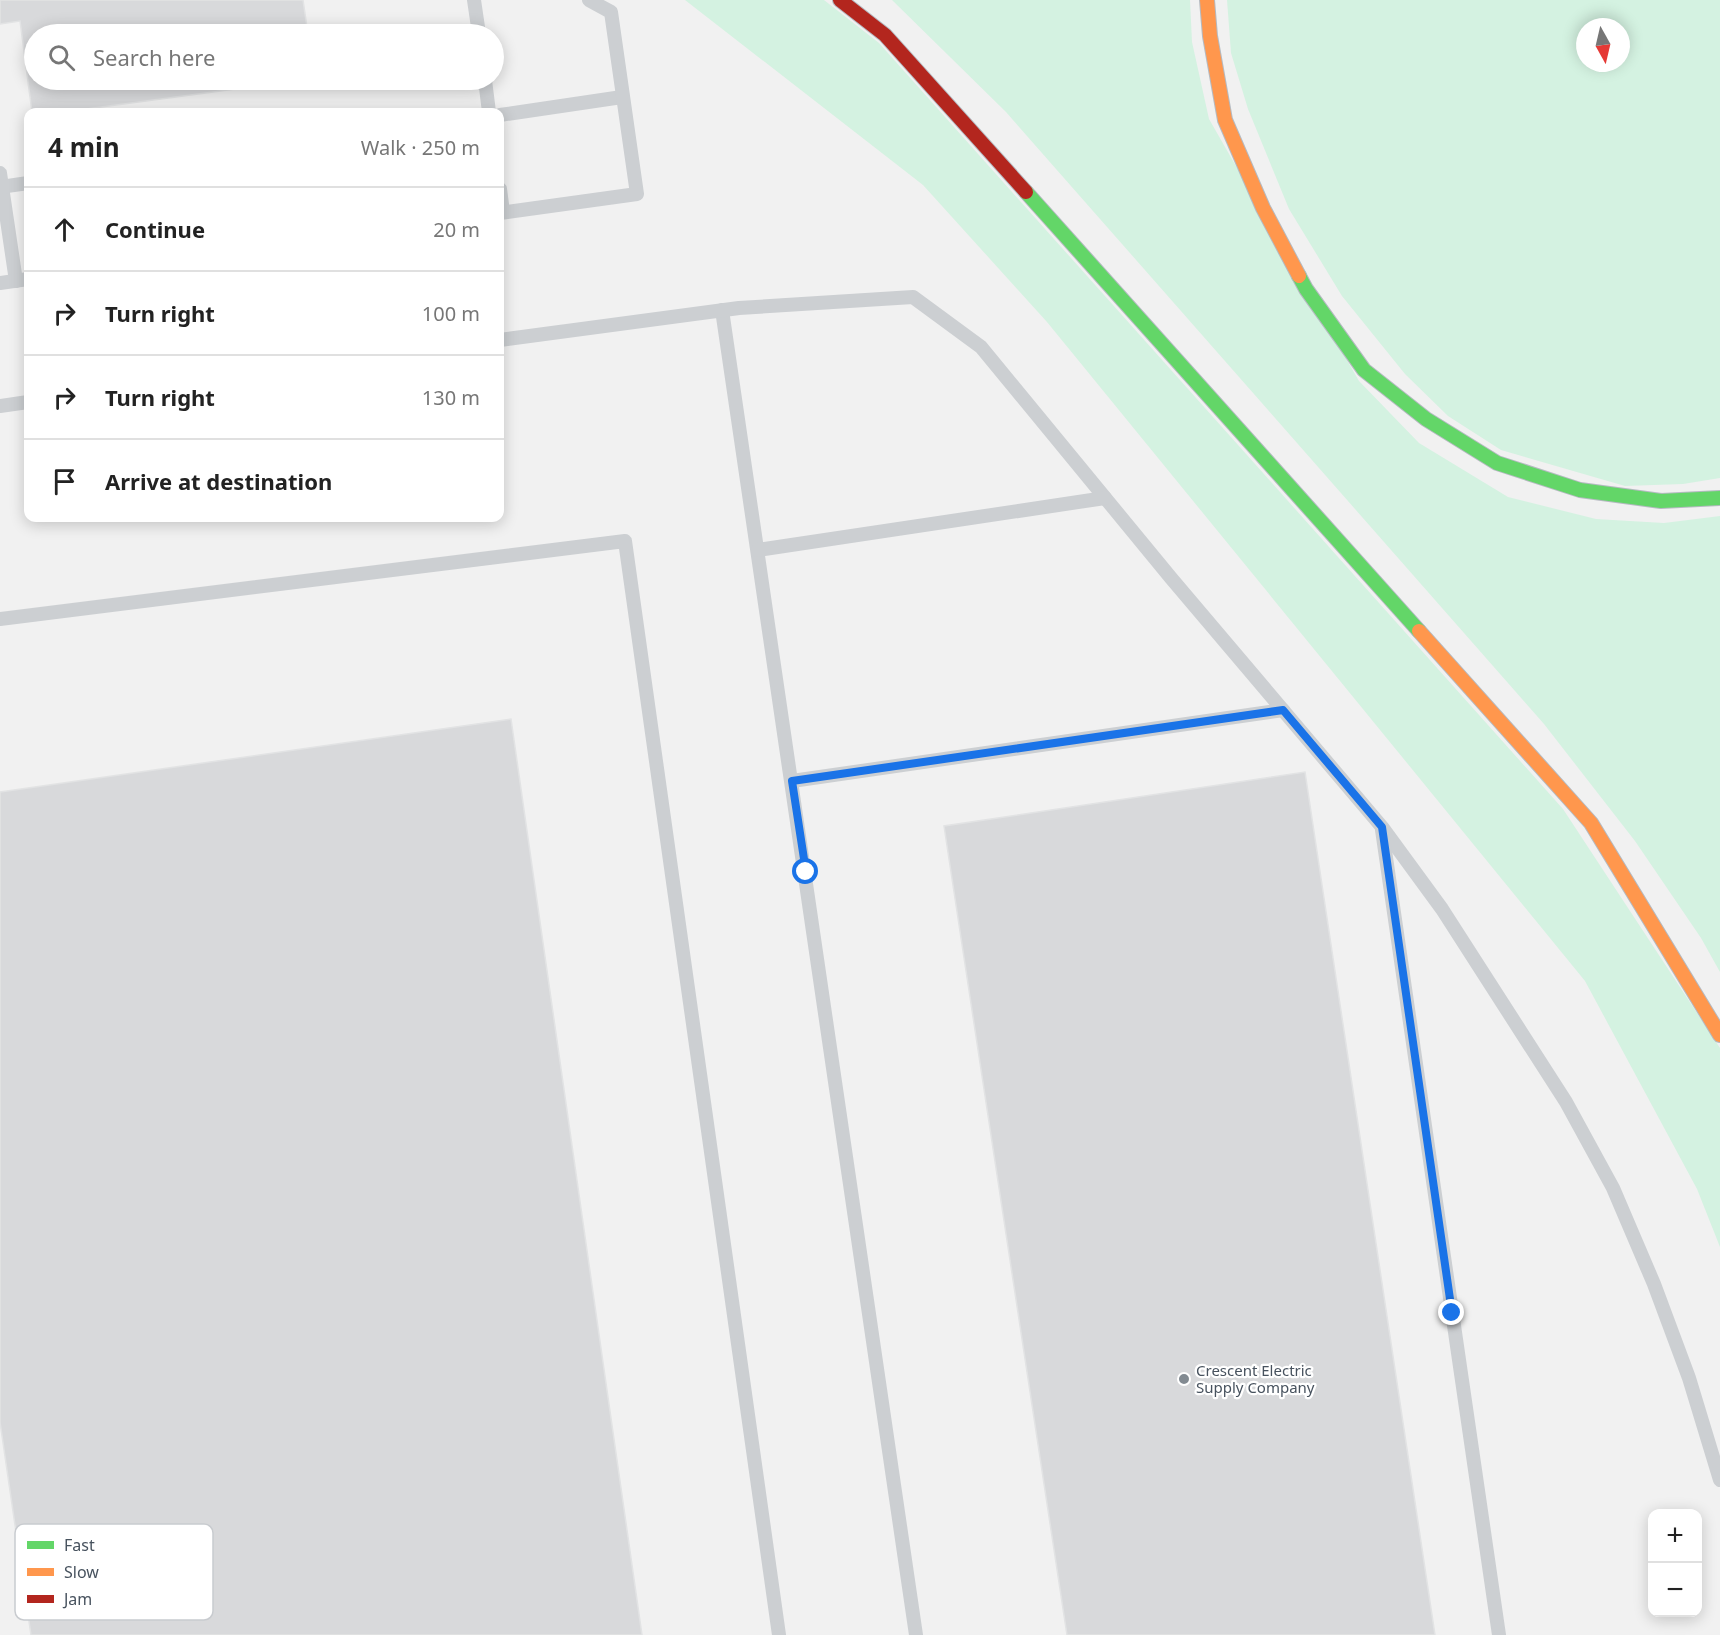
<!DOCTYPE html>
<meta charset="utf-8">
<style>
body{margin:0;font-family:"Noto Sans",sans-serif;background:#f2f2f2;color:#222}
.controls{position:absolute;right:18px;bottom:18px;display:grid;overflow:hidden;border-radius:12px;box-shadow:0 3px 15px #0003}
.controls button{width:54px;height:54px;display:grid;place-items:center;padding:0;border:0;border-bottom:2px solid #e0e0e0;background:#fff;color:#222;font:30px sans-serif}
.compass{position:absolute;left:1576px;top:18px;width:54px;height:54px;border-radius:50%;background:#fff;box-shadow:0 3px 15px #0003;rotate:172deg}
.stop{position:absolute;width:18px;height:18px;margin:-14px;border:4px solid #1a73e8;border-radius:50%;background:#fff}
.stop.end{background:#1a73e8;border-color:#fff;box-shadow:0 2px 6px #0008}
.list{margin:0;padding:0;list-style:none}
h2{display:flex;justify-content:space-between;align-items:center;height:78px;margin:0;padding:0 24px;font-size:26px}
h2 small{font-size:20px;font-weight:400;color:#767676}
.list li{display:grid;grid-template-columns:39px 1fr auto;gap:18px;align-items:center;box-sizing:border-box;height:84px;padding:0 24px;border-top:2px solid #e0e0e0}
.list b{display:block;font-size:22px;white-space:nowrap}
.list em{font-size:20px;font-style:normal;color:#767676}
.icon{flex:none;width:33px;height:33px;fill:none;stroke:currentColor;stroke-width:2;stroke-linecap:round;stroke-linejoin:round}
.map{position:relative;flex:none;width:1720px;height:1635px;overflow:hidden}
.search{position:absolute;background:#fff;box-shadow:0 3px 15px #0003;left:24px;top:24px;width:480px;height:66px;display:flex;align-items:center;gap:15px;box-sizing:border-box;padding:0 21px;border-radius:33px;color:#767676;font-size:22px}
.panel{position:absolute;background:#fff;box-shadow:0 3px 15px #0003;left:24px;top:108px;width:480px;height:414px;border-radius:12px}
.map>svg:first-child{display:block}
.green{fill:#d4f2e1;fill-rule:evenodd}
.building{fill:#d8d9db;stroke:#e2e3e4;stroke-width:1.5}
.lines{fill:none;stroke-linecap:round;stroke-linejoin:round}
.fast-casing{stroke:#b5bac1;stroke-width:16}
.slow-casing{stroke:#b5bac1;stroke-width:16}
.jam-casing{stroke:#b5bac1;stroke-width:16}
.lane{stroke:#cccfd2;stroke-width:14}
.fast{stroke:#63d668;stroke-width:14}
.slow{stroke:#ff974d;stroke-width:14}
.jam{stroke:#b3261e;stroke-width:14}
.route{stroke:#1a73e8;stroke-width:8}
.poi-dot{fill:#828a91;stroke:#fff;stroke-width:2}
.labels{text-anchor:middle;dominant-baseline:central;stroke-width:4.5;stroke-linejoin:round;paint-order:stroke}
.poi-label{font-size:15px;fill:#47525e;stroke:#fff;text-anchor:start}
.key{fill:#fff;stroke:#c8cbcf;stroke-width:1.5}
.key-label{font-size:16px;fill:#47525e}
</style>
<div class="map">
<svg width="1720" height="1635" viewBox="0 0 1720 1635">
<rect width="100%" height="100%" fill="#f1f1f1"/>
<!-- green -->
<g class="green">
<polygon points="685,0 824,0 879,43 1563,809 1720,1048 1720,1247 1697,1189 1585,981 1047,322 923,185"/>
<polygon points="892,0 1190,0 1192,42 1209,119 1359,381 1419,443 1508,497 1596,519 1664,523 1720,516 1720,972 1701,938 1635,841 1544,724 1006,112"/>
<path d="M1227 0H1720V478L1683 484 1625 486 1501 450 1448 416 1405 374 1342 296 1289 209 1248 109 1231 53ZM1585 27H1621V63H1585Z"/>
</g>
<!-- building -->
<g class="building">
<polygon points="0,0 303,0 308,34 34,34 34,80 302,80 64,112 32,112 20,21 0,24"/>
<polygon points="511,719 642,1635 31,1635 0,1422 0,792"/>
<polygon points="1305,772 1435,1635 1067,1635 944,826"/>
</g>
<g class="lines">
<!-- fast casing -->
<g class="fast-casing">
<g id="fast">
<polyline points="1026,192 1419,631"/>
<polyline points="1299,276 1306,289 1364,370 1426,419 1497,463 1580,490 1661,501 1720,498"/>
</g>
</g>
<!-- slow casing -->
<g class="slow-casing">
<g id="slow">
<polyline points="1207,0 1210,36 1225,120 1263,208 1299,276"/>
<polyline points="1419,631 1591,823 1720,1035"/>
</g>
</g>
<!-- jam casing -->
<g class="jam-casing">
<polyline id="jam" points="840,0 885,35 1026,192"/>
</g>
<!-- lane -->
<g class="lane">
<polyline points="474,0 479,34"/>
<polyline points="485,80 489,112"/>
<polyline points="500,115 622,97"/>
<polyline points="0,173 16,281"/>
<polyline points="0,187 28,183"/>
<polyline points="500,189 503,212"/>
<polyline points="500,213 637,194 611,12 589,0"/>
<polyline points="0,283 28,279"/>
<polyline points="722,310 916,1635"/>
<polyline points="500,340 739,308 913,297 981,347 1171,578 1382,827 1442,909 1566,1102 1613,1188 1654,1284 1689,1378 1720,1480"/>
<polyline points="0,406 28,402"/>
<polyline points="758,550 1105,498"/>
<polyline points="0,619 625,541 779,1635"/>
<polyline points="792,781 1283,710"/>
<polyline points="1382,830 1499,1635"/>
</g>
<!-- fast -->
<use href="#fast" class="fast"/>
<!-- slow -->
<use href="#slow" class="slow"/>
<!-- jam -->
<use href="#jam" class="jam"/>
</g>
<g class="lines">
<!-- route -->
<polyline class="route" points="806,872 792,781 1283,710 1382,827 1452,1313"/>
</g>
<!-- markers -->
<circle class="poi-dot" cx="1184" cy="1379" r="6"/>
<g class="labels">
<!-- poi labels -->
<g class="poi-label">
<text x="1196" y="1370">Crescent Electric<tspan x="1196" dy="17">Supply Company</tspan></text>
</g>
</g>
<!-- legend -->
<rect x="15" y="1524" width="198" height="96" rx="9" class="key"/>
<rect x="27" y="1541" width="27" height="8" fill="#63d668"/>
<rect x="27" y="1568" width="27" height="8" fill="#ff974d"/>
<rect x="27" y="1595" width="27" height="8" fill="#b3261e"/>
<g class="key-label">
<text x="64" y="1551">Fast</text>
<text x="64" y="1578">Slow</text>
<text x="64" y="1605">Jam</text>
</g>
</svg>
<div class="controls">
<button>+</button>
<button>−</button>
</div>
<svg class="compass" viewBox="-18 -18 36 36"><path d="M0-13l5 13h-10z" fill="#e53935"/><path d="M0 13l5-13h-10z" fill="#767676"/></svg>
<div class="stop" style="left:806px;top:872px"></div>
<div class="stop end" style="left:1452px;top:1313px"></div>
<div class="search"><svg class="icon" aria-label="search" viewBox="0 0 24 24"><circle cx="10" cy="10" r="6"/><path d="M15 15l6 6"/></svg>Search here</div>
<section class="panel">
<h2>4 min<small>Walk · 250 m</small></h2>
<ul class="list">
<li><svg class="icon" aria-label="ahead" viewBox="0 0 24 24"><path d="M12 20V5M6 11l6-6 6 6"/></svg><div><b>Continue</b></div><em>20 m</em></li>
<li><svg class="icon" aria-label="right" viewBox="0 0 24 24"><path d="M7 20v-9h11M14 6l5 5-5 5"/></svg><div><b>Turn right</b></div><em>100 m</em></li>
<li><svg class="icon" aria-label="right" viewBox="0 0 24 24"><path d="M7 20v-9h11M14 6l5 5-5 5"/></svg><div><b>Turn right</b></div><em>130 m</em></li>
<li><svg class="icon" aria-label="arrive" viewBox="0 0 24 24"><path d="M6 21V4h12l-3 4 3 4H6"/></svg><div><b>Arrive at destination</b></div></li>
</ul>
</section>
</div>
